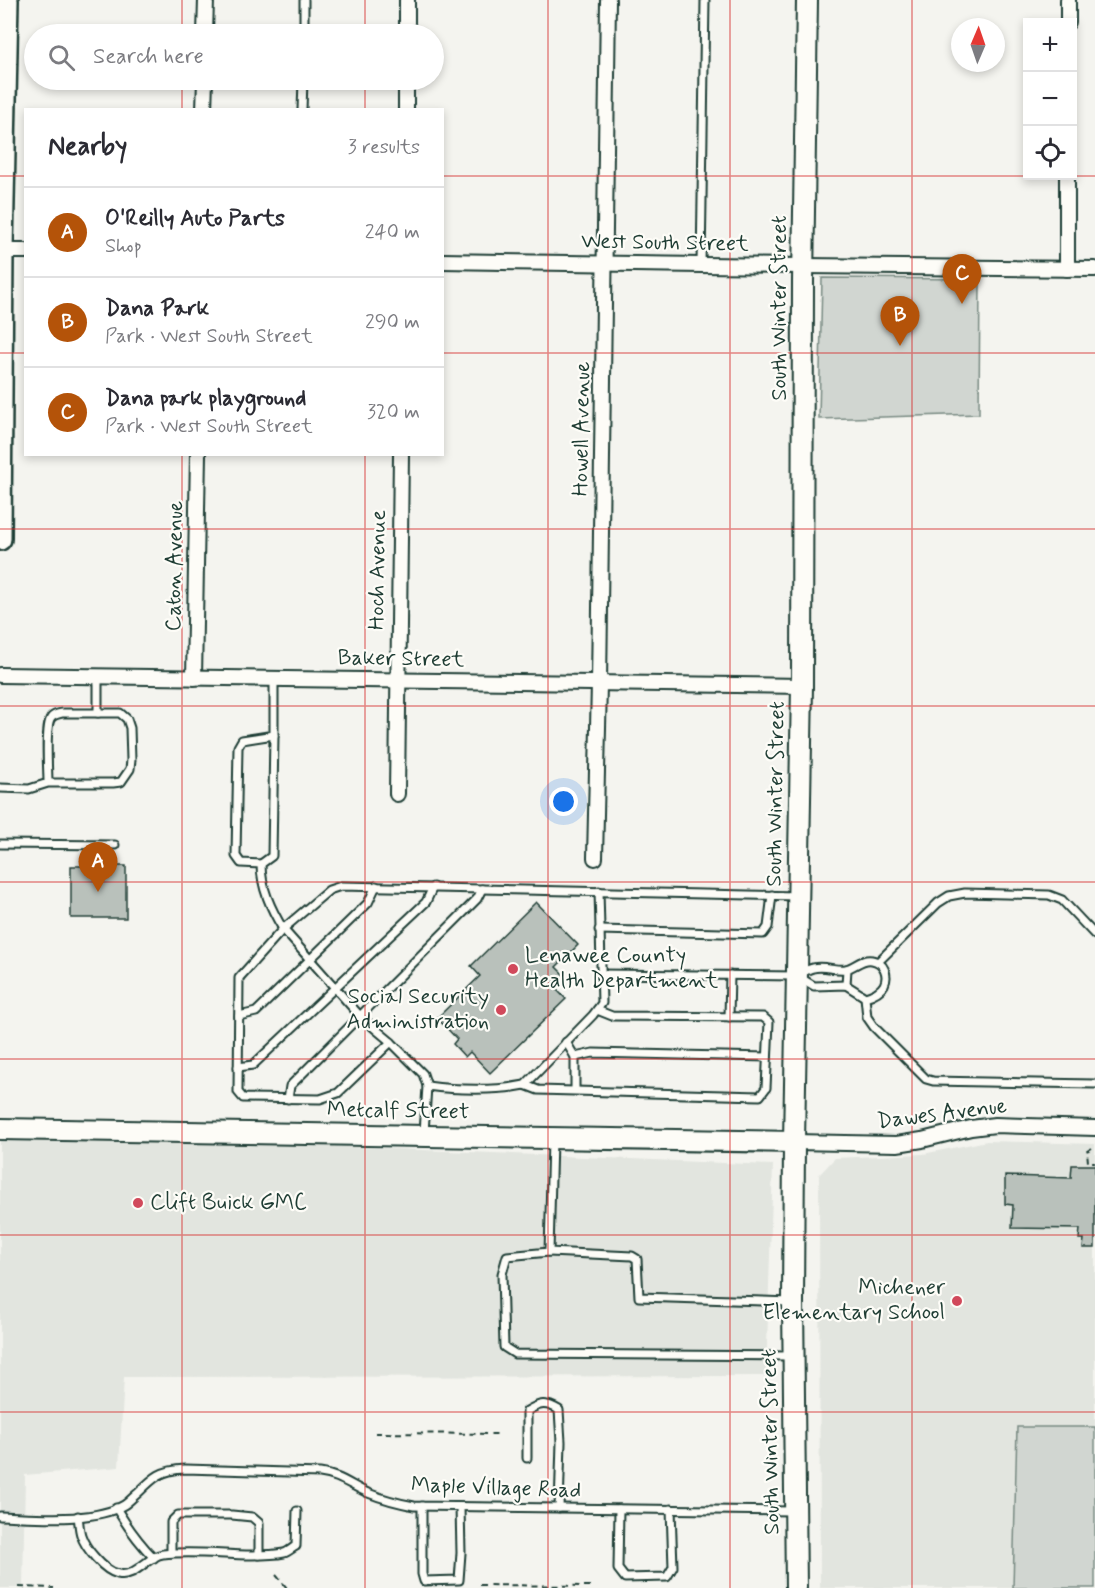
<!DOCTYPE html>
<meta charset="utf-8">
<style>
body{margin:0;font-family:Mynerve,sans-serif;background:#f7f7f7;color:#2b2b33}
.controls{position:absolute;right:18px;top:18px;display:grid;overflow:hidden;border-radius:0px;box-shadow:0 3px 9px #0003}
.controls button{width:54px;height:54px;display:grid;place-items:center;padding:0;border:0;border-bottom:2px solid #e1e1e2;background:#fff;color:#2b2b33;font:30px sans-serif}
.compass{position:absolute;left:951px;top:18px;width:54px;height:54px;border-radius:50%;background:#fff;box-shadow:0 3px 9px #0003;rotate:2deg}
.you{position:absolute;left:564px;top:802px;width:21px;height:21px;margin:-15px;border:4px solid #fff;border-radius:50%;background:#1a73e8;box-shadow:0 0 0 9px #1a73e833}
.badge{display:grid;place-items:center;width:39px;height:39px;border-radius:50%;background:#b45309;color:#fff;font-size:20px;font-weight:700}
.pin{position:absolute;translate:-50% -50px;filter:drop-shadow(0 2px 3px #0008)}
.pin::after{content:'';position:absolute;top:32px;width:21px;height:18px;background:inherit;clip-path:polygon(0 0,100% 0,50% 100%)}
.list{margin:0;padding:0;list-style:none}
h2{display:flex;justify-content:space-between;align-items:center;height:78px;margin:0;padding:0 24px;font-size:26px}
h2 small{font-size:20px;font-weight:400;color:#7c7c81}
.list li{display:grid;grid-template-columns:39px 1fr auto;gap:18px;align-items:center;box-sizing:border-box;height:90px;padding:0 24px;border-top:2px solid #e1e1e2}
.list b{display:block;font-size:22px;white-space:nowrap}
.list p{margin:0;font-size:20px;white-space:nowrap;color:#7c7c81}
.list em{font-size:20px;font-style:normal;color:#7c7c81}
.icon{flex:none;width:33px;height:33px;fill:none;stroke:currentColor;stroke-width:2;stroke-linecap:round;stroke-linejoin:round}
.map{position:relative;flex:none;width:1095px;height:1588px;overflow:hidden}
.search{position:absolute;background:#fff;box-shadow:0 3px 9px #0003;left:24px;top:24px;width:420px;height:66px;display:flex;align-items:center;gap:15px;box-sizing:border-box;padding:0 21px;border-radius:33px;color:#7c7c81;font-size:22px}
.panel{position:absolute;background:#fff;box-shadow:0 3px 9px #0003;left:24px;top:108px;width:420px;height:348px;border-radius:0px}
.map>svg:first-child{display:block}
.built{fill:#e2e5df}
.green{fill:#d1d6d1;stroke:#788a82;stroke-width:1.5}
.building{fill:#b9c1bb;stroke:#1f3d34;stroke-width:1.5}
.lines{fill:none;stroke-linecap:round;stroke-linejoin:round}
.lane-casing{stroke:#1f3d34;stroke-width:11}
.street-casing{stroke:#1f3d34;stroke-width:18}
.secondary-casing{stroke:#1f3d34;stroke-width:24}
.primary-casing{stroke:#1f3d34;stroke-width:26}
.path{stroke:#1f3d34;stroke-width:2;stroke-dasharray:6 4.5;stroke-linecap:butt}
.lane{stroke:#fdfcf7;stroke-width:7}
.street{stroke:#fdfcf7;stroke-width:14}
.secondary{stroke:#fdfcf7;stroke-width:20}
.primary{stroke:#fdfcf7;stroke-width:21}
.grid{fill:none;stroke:#d62828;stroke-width:1.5;stroke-opacity:0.55}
.poi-dot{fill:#d1495b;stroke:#fdfcf7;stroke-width:2}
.labels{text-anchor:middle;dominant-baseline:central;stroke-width:4.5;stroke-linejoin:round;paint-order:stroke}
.street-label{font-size:22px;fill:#1f3d34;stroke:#fdfcf7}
.poi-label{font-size:22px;fill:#1f3d34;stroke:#fdfcf7;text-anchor:start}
</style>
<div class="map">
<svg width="1095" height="1588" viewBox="0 0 1095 1588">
<rect width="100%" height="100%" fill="#f4f4ef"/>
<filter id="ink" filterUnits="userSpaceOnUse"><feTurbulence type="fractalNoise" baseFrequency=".0167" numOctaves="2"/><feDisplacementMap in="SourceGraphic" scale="12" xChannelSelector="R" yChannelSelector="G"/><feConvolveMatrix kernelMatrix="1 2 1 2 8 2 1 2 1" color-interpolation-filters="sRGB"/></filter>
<g filter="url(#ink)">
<!-- built -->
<g class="built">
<polygon points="0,1132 773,1165 766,1376 124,1377 119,1467 25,1475 23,1588 0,1588"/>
<polygon points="987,1141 1095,1144 1095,1427 1017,1427 1013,1588 820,1588 819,1175 835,1158 923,1154"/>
</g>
<!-- green -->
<g class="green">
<polygon points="822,278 980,279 979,414 819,419"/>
<polygon points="1017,1427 1095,1427 1095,1588 1013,1588"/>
</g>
<!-- building -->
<g class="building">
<rect x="71" y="866" width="55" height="52"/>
<polygon points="536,902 578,945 556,967 566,977 555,988 566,999 490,1073 470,1052 465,1057 453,1044 457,1039 437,1018 480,976 471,966"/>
<polygon points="1072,1165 1095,1165 1095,1248 1083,1248 1084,1239 1079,1239 1080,1229 1012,1228 1013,1205 1005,1204 1005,1176 1071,1178"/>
</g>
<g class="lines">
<!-- lane casing -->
<g class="lane-casing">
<g id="lane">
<polyline points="304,34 304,0"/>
<polyline points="302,110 303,80"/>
<polyline points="701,265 705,0"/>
<polyline points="98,676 98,713"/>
<path d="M274 679V735L272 856 261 864C261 888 271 909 283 929L360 1016 391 1042 423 1074 427 1086 424 1133"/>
<path d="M0 788 29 789 48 783H113L121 782 130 769 131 760 130 728 127 719 120 713H62C57 714 52 715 50 720 45 731 48 769 48 783"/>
<polyline points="0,844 115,845"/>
<polyline points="261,864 241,863 236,856 238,747 242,740 274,735"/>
<polyline points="599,930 763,934 768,927 772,895"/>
<polyline points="878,962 938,903 949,896 965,893 1049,895 1062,900 1095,935"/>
<path d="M601 974 796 976C802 973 808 969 813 968 824 965 836 971 846 969 855 967 862 958 872 960 884 962 889 975 884 985 880 992 872 995 865 997L846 985 814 986 799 977"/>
<polyline points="846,985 847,969"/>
<polyline points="865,997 867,1017 874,1027 926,1079 933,1081 1095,1084"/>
<polyline points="239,1016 256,1012 368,903 376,886"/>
<polyline points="729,1017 730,975"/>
<polyline points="391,1042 338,1093 320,1099 243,1098 238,1092 239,978 283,929 329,890 341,886 796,896"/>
<polyline points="566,1042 575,1057 575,1090"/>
<polyline points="575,1057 593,1053 767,1057"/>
<polyline points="238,1067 253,1065 426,902 433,887"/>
<polyline points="525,1085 538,1090 760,1096 766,1088 769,1022 763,1017 612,1016 597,1010"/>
<path d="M427 1086C456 1090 496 1091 525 1085L593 1015 602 1003 599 891"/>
<polyline points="288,1099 290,1086 477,899 482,889"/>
<polyline points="552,1140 549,1252 632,1256 637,1259 639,1297 791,1302"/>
<polyline points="549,1252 507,1256 502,1274 504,1347 515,1354 792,1356"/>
<path d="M527 1458V1411C540 1403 546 1402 559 1410L561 1442 559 1508"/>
<polyline points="422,1506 422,1574 424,1581 459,1580 461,1553 460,1507"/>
<path d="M116 1508C127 1526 139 1543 154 1558"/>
<polyline points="619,1509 618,1569 625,1578 667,1577 673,1567 671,1509"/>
<path d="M0 1516C35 1517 93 1523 124 1505 129 1502 133 1497 138 1493 154 1477 161 1470 185 1469L320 1473C339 1475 350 1485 368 1493 383 1499 398 1503 414 1506L792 1511"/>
<path d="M78 1516C79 1522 79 1529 81 1535 85 1548 104 1571 118 1574 136 1578 147 1556 163 1554 192 1550 222 1555 252 1555 262 1555 274 1555 284 1553 288 1552 292 1548 296 1546L297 1511"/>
<polyline points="171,1553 171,1522 178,1515 232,1515 252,1517 259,1523 259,1555"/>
</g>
</g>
<!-- street casing -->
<g class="street-casing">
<g id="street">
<polyline points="1068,22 1068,0"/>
<polyline points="205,34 206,0"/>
<polyline points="407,34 407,0"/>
<polyline points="204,110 205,80"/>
<polyline points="406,110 406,80"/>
<polyline points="2,251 26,251"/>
<polyline points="442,261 701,265 1095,269"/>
<polyline points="1067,269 1067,176"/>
<polyline points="0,675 802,686"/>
<polyline points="194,678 198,454"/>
<polyline points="397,794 401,454"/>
<polyline points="595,858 599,684 608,0"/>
<polyline points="794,1142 897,1144 922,1140 971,1128 995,1125 1095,1128"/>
</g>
</g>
<!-- secondary casing -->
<g class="secondary-casing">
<g id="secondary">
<polyline points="0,1129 794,1142"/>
<polyline points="796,1588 793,1302 794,1142 802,686 803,282 807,0"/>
</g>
</g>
<!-- primary casing -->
<g class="primary-casing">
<polyline id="primary" points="0,539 2,251 7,0"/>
</g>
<!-- path -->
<g class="path">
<polyline points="1092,1148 1087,1151 1088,1162 1095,1162"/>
<polyline points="375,1433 501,1434"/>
<polyline points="276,1575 287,1588"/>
<polyline points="479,1585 593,1586"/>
<polyline points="19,1587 54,1588"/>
</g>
<!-- lane -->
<use href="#lane" class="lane"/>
<!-- street -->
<use href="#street" class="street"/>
<!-- secondary -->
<use href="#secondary" class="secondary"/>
<!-- primary -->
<use href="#primary" class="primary"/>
</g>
</g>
<!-- grid -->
<path class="grid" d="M182 0V34M365 0V34M548 0V1588M730 0V1588M912 0V1588M182 80V110M365 80V110M0 176H26M442 176H1095M0 353H26M442 353H1095M182 454V1588M365 454V1588M0 529H1095M0 706H1095M0 882H1095M0 1059H1095M0 1235H1095M0 1412H1095"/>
<!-- markers -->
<g class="poi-dot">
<circle cx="513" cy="969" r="6"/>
<circle cx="501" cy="1010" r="6"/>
<circle cx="138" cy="1203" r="6"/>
<circle cx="957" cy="1301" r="6"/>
</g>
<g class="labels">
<!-- street labels -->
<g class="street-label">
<text transform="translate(665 243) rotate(1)">West South Street</text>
<text transform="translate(780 308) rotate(-90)">South Winter Street</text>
<text transform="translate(582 429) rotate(-89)">Howell Avenue</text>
<text transform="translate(175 566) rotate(-89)">Caton Avenue</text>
<text transform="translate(378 570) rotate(-89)">Hoch Avenue</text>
<text transform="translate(401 659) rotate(1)">Baker Street</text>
<text transform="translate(776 794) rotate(-89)">South Winter Street</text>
<text transform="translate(398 1111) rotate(1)">Metcalf Street</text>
<text transform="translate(942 1114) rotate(-7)">Dawes Avenue</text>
<text transform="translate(771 1442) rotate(-91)">South Winter Street</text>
<text transform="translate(496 1488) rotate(2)">Maple Village Road</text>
</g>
<!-- poi labels -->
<g class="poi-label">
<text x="525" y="956">Lenawee County<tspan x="525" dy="25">Health Department</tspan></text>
<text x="489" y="997" text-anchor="end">Social Security<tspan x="489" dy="25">Administration</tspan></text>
<text x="150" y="1203">Clift Buick GMC</text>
<text x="945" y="1288" text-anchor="end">Michener<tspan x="945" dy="25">Elementary School</tspan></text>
</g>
</g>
</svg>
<div class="controls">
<button>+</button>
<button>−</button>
<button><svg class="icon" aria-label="locate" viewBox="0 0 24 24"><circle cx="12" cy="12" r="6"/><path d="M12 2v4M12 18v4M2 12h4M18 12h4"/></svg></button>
</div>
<svg class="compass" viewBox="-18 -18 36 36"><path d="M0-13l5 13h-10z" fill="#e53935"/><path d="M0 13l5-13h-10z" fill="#7c7c81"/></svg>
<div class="you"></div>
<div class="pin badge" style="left:98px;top:892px">A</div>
<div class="pin badge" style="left:900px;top:346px">B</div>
<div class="pin badge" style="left:962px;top:304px">C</div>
<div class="search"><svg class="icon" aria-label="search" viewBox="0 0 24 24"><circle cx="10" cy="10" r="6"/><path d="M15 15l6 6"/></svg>Search here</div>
<section class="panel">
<h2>Nearby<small>3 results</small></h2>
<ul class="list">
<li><span class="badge">A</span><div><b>O'Reilly Auto Parts</b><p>Shop</p></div><em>240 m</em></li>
<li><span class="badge">B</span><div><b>Dana Park</b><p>Park · West South Street</p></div><em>290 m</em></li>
<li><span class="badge">C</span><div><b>Dana park playground</b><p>Park · West South Street</p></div><em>320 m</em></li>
</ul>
</section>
</div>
